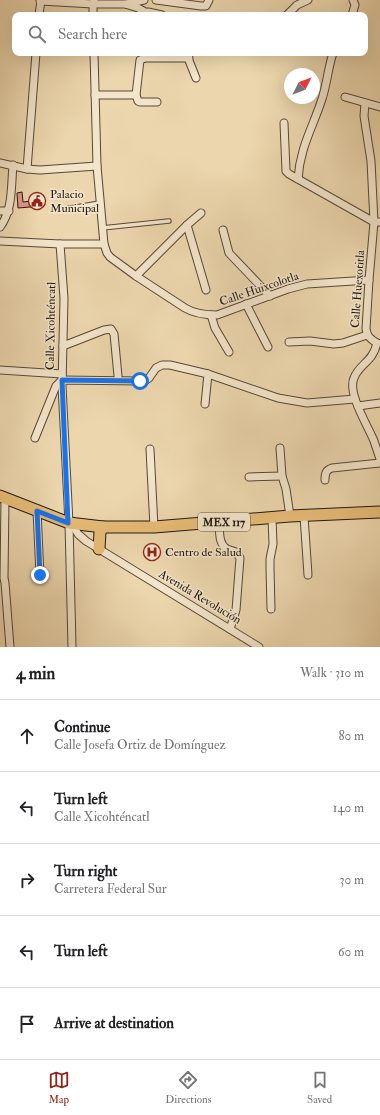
<!DOCTYPE html>
<meta charset="utf-8">
<style>
body{margin:0;font-family:"IM FELL Double Pica",serif;background:#f2f2f2;color:#202124}
.compass{position:absolute;left:284px;top:68px;width:36px;height:36px;border-radius:50%;background:#fff;box-shadow:0 4px 16px #0002;rotate:48deg}
.stop{position:absolute;width:12px;height:12px;margin:-9px;border:3px solid #1a73e8;border-radius:50%;background:#fff}
.stop.end{background:#1a73e8;border-color:#fff;box-shadow:0 1px 4px #0008}
.list{margin:0;padding:0;list-style:none}
h2{display:flex;justify-content:space-between;align-items:center;height:52px;margin:0;padding:0 16px;font-size:17px}
h2 small{font-size:13px;font-weight:400;color:#757577}
.list li{display:grid;grid-template-columns:26px 1fr auto;gap:12px;align-items:center;box-sizing:border-box;height:72px;padding:0 16px;border-top:1px solid #e0e0e0}
.list b{display:block;font-size:15px;white-space:nowrap}
.list p{margin:0;font-size:13px;white-space:nowrap;color:#757577}
.list em{font-size:13px;font-style:normal;color:#757577}
.icon{flex:none;width:22px;height:22px;fill:none;stroke:currentColor;stroke-width:2;stroke-linecap:round;stroke-linejoin:round}
.map{position:relative;flex:none;width:380px;height:647px;overflow:hidden}
.search{position:absolute;background:#fff;box-shadow:0 4px 16px #0002;left:12px;right:12px;top:12px;height:44px;display:flex;align-items:center;gap:10px;box-sizing:border-box;padding:0 14px;border-radius:8px;color:#757577;font-size:15px}
.sheet{height:412px;background:#fff}
nav{display:flex;justify-content:space-around;align-items:center;box-sizing:border-box;height:56px;border-top:1px solid #e0e0e0;background:#fff;font-size:11px;color:#757577}
nav a{display:grid;justify-items:center;gap:2px}
nav .on{color:#8f2418}
.map>svg:first-child{display:block}
.building{fill:#e3968b;stroke:#211810}
.lines{fill:none;stroke-linecap:round;stroke-linejoin:round}
.lane-casing{stroke:#544837;stroke-width:5.5}
.street-casing{stroke:#544837;stroke-width:9}
.primary-casing{stroke:#211810;stroke-width:13}
.lane{stroke:#f3e4ca;stroke-width:3.5}
.street{stroke:#f3e4ca;stroke-width:7}
.primary{stroke:#e6bb76;stroke-width:11}
.route{stroke:#1a73e8;stroke-width:5}
.labels{text-anchor:middle;dominant-baseline:central;stroke-width:3;stroke-linejoin:round;paint-order:stroke}
.shield{fill:#f3e4ca;stroke:#605548;stroke-width:1}
.shield-label{font-size:11px;font-weight:bold;fill:#211810}
.poi-label{font-size:12px;fill:#211810;stroke:#f3e4ca;text-anchor:start}
.street-label{font-size:12px;fill:#211810;stroke:#f3e4ca}
</style>
<div class="map">
<svg width="380" height="647" viewBox="0 0 380 647">
<rect width="100%" height="100%" fill="#ecd6ad"/>
<filter id="stains"><feTurbulence type="fractalNoise" baseFrequency=".005" numOctaves="4"/><feColorMatrix values="0 0 0 0 .2 0 0 0 0 .09 0 0 0 0 .02 0 0 0 .5 -.17"/></filter>
<radialGradient id="worn" r=".72"><stop offset=".6" stop-color="#630" stop-opacity="0"/><stop offset="1" stop-color="#630" stop-opacity=".3"/></radialGradient>
<!-- building -->
<polygon class="building" points="22,192 23,202 41,200 42,206 18,208 17,193"/>
<g class="lines">
<!-- lane casing -->
<g class="lane-casing">
<g id="lane">
<polyline points="64,209 100,203"/>
<polyline points="102,228 169,221"/>
</g>
</g>
<!-- street casing -->
<g class="street-casing">
<g id="street">
<polyline points="156,0 201,6 206,6 209,0"/>
<polyline points="40,1 93,4 125,4 138,8 151,15"/>
<polyline points="126,4 144,0"/>
<polyline points="148,12 162,15"/>
<polyline points="39,15 41,0"/>
<polyline points="93,15 93,4 94,0"/>
<polyline points="287,15 297,5 308,0"/>
<polyline points="352,15 355,5 353,0"/>
<path d="M94 53 97 166 104 244 107 253 110 257 136 276 185 308C195 314 206 315 217 315L288 289 307 284 369 280"/>
<polyline points="186,53 196,78"/>
<polyline points="95,95 136,95"/>
<polyline points="345,97 380,107"/>
<polyline points="157,102 140,102 138,101 136,95 140,60 145,58 189,58"/>
<path d="M365 103 364 116 371 161 374 222 369 280 366 329C367 336 370 339 377 343"/>
<polyline points="284,123 286,171 289,174 374,222 380,222"/>
<polyline points="0,163 27,169 40,170 97,166"/>
<polyline points="27,169 36,53"/>
<path d="M298 179C300 147 313 127 322 99 327 84 328 68 333 53"/>
<polyline points="0,211 9,211"/>
<polyline points="187,225 206,290"/>
<path d="M0 227C13 210 11 186 13 165"/>
<polyline points="223,230 229,253 270,296"/>
<polyline points="0,241 60,244 104,244"/>
<polyline points="60,244 64,298 62,386 69,523 72,647"/>
<polyline points="136,276 187,225 201,213"/>
<polyline points="246,304 268,347"/>
<polyline points="211,315 215,328 229,352"/>
<polyline points="289,342 310,341 334,344 343,343 367,335"/>
<path d="M377 343C373 362 359 364 354 378 347 393 368 426 374 441 376 447 378 453 380 459"/>
<polyline points="63,346 104,330 111,329 114,334 118,376"/>
<polyline points="0,370 62,374"/>
<polyline points="205,404 208,374"/>
<polyline points="358,406 380,403"/>
<polyline points="35,438 56,386 62,380 141,381 146,380 149,378 156,368 162,365 170,365 208,374 278,398 307,403 355,399"/>
<polyline points="280,448 282,476 286,489 290,516"/>
<polyline points="150,449 154,527"/>
<polyline points="249,477 282,476"/>
<path d="M325 480C325 473 326 470 332 468L380 463"/>
<polyline points="5,498 4,578 5,583 10,647"/>
<polyline points="37,511 40,575"/>
<polyline points="304,516 308,575"/>
<path d="M219 522C220 531 218 544 227 549 230 550 233 551 236 552L240 558 236 610 230 629"/>
<polyline points="72,524 78,534 86,541 259,647"/>
<polyline points="271,609 270,568 270,559 273,544 272,518"/>
</g>
</g>
<!-- primary casing -->
<g class="primary-casing">
<g id="primary">
<polyline points="0,496 69,523 103,527 154,527 290,516 380,512"/>
<polyline points="99,549 100,532 103,527"/>
</g>
</g>
<!-- lane -->
<use href="#lane" class="lane"/>
<!-- street -->
<use href="#street" class="street"/>
<!-- primary -->
<use href="#primary" class="primary"/>
</g>
<g class="lines">
<!-- route -->
<polyline class="route" points="40,575 37,511 68,523 62,380 140,381"/>
</g>
<!-- icons -->
<defs>
<g id="civic-ring" transform="scale(0.9)"><circle r="9.5" fill="#f3e4ca" stroke="#8f2418" stroke-width="1.5"/><path d="M-.6-6.5H3V-4.5H.6V-3L4-1V1h2V6H-6V1h2V-1L-.6-3ZM-1.2 2.5V6h2.4V2.5Z" fill="#8f2418"/></g>
<g id="hospital-ring" transform="scale(0.9)"><circle r="9.5" fill="#f3e4ca" stroke="#8f2418" stroke-width="1.5"/><path d="M-5-5h3v3.5h4V-5h3V5h-3V1.5h-4V5h-3Z" fill="#8f2418"/></g>
</defs>
<g fill-rule="evenodd">
<use href="#civic-ring" x="37" y="201"/>
<use href="#hospital-ring" x="152" y="552"/>
</g>
<g class="labels">
<!-- shield labels -->
<rect class="shield" x="198" y="513" width="52" height="18" rx="3"/>
<g class="shield-label">
<text x="224" y="522">MEX 117</text>
</g>
<!-- poi labels -->
<g class="poi-label">
<text x="50" y="194">Palacio<tspan x="50" dy="14">Municipal</tspan></text>
<text x="165" y="552">Centro de Salud</text>
</g>
<!-- street labels -->
<g class="street-label">
<text transform="translate(259 289) rotate(-19)">Calle Huixcolotla</text>
<text transform="translate(358 289) rotate(-86)">Calle Huexotitla</text>
<text transform="translate(51 326) rotate(-89)">Calle Xicohténcatl</text>
<text transform="translate(200 597) rotate(31)">Avenida Revolución</text>
</g>
</g>
<rect width="100%" height="100%" filter="url(#stains)"/>
<rect width="100%" height="100%" fill="url(#worn)"/>
</svg>
<svg class="compass" viewBox="-18 -18 36 36"><path d="M0-13l5 13h-10z" fill="#e53935"/><path d="M0 13l5-13h-10z" fill="#757577"/></svg>
<div class="stop" style="left:140px;top:381px"></div>
<div class="stop end" style="left:40px;top:575px"></div>
<div class="search"><svg class="icon" aria-label="search" viewBox="0 0 24 24"><circle cx="10" cy="10" r="6"/><path d="M15 15l6 6"/></svg>Search here</div>
</div>
<section class="sheet">
<h2>4 min<small>Walk · 310 m</small></h2>
<ul class="list">
<li><svg class="icon" aria-label="ahead" viewBox="0 0 24 24"><path d="M12 20V5M6 11l6-6 6 6"/></svg><div><b>Continue</b><p>Calle Josefa Ortiz de Domínguez</p></div><em>80 m</em></li>
<li><svg class="icon" aria-label="left" viewBox="0 0 24 24"><path d="M17 20v-9H6M10 6l-5 5 5 5"/></svg><div><b>Turn left</b><p>Calle Xicohténcatl</p></div><em>140 m</em></li>
<li><svg class="icon" aria-label="right" viewBox="0 0 24 24"><path d="M7 20v-9h11M14 6l5 5-5 5"/></svg><div><b>Turn right</b><p>Carretera Federal Sur</p></div><em>30 m</em></li>
<li><svg class="icon" aria-label="left" viewBox="0 0 24 24"><path d="M17 20v-9H6M10 6l-5 5 5 5"/></svg><div><b>Turn left</b></div><em>60 m</em></li>
<li><svg class="icon" aria-label="arrive" viewBox="0 0 24 24"><path d="M6 21V4h12l-3 4 3 4H6"/></svg><div><b>Arrive at destination</b></div></li>
</ul>
</section>
<nav>
<a class="on"><svg class="icon" aria-label="map" viewBox="0 0 24 24"><path d="M3 6l6-2 6 2 6-2v14l-6 2-6-2-6 2zM9 4v14M15 6v14"/></svg>Map</a>
<a><svg class="icon" aria-label="directions" viewBox="0 0 24 24"><path d="M12 3l9 9-9 9-9-9zM9 14v-3h6M13 9l2 2-2 2"/></svg>Directions</a>
<a><svg class="icon" aria-label="saved" viewBox="0 0 24 24"><path d="M7 4h10v16l-5-4-5 4z"/></svg>Saved</a>
</nav>
